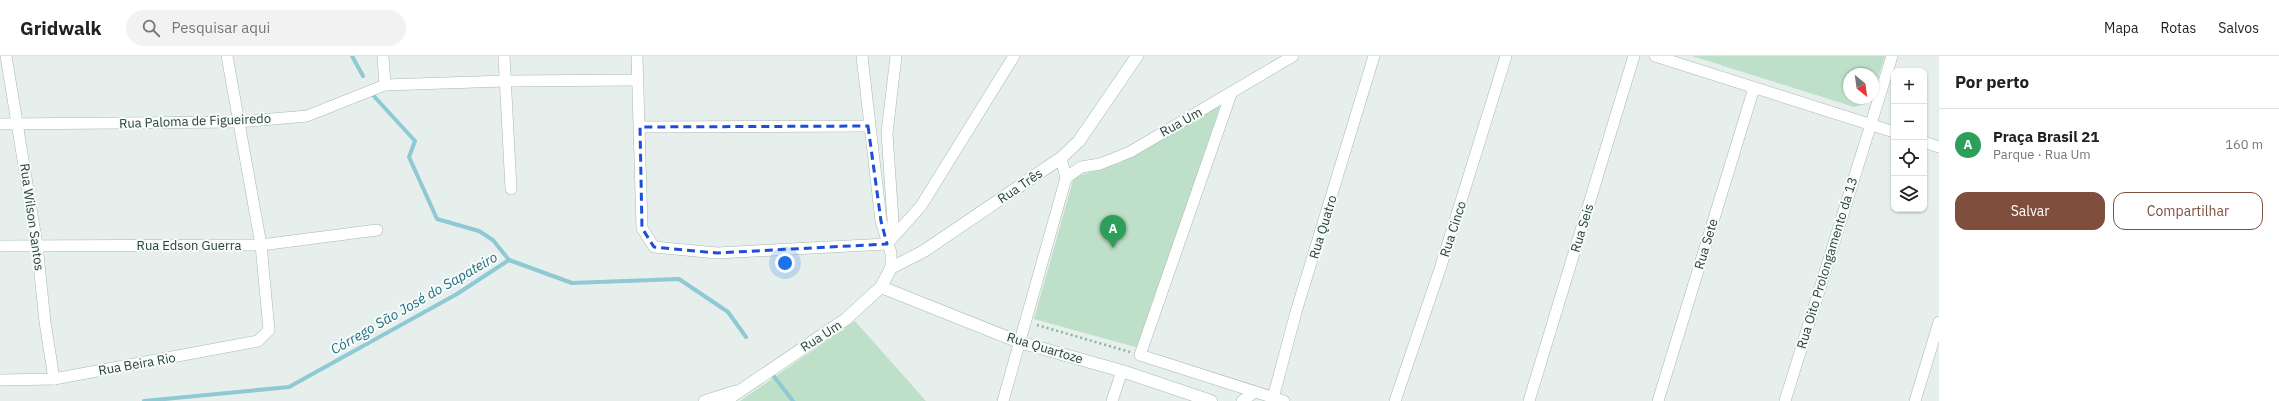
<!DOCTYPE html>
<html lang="pt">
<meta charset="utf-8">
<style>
body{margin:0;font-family:"IBM Plex Sans",sans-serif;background:#f2f2f2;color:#222}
.controls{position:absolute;right:12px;top:12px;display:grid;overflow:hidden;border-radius:8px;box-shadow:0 1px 3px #0004}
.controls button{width:36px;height:36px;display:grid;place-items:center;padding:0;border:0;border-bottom:1px solid #e0e0e0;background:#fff;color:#222;font:20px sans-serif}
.compass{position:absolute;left:1843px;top:12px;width:36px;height:36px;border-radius:50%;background:#fff;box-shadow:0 1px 3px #0004;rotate:151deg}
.you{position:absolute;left:785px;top:207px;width:14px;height:14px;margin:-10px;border:3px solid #fff;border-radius:50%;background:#1a73e8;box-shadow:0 0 0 6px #1a73e833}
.badge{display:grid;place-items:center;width:26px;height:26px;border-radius:50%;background:#804e3d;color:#fff;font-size:13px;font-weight:700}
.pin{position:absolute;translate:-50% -33px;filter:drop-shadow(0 1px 2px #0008)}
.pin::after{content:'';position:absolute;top:21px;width:14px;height:12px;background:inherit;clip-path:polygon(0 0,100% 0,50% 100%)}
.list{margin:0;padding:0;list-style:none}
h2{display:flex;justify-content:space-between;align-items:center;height:52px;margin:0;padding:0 16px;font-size:17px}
h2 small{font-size:13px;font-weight:400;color:#767676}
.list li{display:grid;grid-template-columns:26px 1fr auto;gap:12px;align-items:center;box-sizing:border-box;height:72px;padding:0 16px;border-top:1px solid #e0e0e0}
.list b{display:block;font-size:15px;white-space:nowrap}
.list p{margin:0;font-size:13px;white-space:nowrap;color:#767676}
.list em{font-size:13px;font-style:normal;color:#767676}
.actions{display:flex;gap:8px;padding:12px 16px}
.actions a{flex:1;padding:9px 0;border:1px solid #804e3d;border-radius:12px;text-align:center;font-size:14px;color:#804e3d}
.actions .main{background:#804e3d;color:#fff}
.icon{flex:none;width:22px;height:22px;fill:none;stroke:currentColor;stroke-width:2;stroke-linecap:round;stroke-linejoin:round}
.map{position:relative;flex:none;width:1939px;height:345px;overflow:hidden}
header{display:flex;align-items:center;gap:24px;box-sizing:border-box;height:56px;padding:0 20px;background:#fff;border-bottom:1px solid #e0e0e0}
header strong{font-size:19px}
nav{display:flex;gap:22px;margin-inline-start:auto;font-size:14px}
.search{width:280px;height:36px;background:#f2f2f2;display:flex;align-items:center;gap:10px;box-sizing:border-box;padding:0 14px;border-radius:22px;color:#767676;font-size:15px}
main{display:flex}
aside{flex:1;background:#fff}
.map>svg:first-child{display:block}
.green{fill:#bfe0c8}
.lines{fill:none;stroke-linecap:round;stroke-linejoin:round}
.stream{stroke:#8ec9d4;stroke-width:4}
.street-casing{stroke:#a8b8b2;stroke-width:12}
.secondary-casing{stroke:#a4bbb3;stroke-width:13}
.path{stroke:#86b3a5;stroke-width:2.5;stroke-dasharray:2 3;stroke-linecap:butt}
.street{stroke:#fff;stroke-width:11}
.secondary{stroke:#fff;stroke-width:12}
.marked{fill:none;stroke:#1d4ed8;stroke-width:3;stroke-dasharray:8 5;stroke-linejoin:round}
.labels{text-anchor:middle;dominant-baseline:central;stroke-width:4;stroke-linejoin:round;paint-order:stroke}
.street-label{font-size:13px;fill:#24423a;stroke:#f7fbf9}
.water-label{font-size:14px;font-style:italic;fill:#1c6f80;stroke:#f7fbf9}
</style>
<header>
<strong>Gridwalk</strong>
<div class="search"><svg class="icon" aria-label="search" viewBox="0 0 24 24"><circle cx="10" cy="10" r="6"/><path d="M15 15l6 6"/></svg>Pesquisar aqui</div>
<nav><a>Mapa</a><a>Rotas</a><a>Salvos</a></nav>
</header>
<main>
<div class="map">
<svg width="1939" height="345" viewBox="0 0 1939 345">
<rect width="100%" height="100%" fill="#e6efeb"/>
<!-- green -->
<g class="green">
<polygon points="1692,0 1885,0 1873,38 1873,18 1849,18 1849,42 1872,42 1866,48 1854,51"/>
<polygon points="1221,47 1139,292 1034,263 1074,121 1120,107"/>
<polygon points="855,265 926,345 740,345"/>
</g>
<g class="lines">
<!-- stream -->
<g class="stream">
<polyline points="352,0 363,20"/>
<polyline points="372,38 415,85 409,101 437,163 479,175 493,184 509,204"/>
<polyline points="509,204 572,227 679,223 728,256 746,281"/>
<polyline points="772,318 793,345"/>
<polyline points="144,345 289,331 457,238 509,204"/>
</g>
<!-- street casing -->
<g class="street-casing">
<g id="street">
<polyline points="6,0 37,189 45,266 54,323"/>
<polyline points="383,0 385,29"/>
<polyline points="504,0 511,133"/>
<polyline points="637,0 642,172 654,191 717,197 887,188"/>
<polyline points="862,0 881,165 891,197 891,212"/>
<polyline points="1655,0 1894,76"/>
<polyline points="1231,38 1140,299 1284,345"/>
<polyline points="0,68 238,66 307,60 385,29 505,25 638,24"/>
<polyline points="640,71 868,70"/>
<polyline points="1924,86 1939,91"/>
<polyline points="1066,122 1081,111 1100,108 1130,96 1293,0"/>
<polyline points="894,180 887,77 896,0"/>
<polyline points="887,188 921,150 1014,0"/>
<polyline points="0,190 261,189 377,174"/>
<polyline points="0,324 54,323 258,285 269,274 261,189 227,0"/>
<polyline points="1273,342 1296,256 1374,0"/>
<polyline points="704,345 736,335"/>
<polyline points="1003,345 1066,122 1061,102"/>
<polyline points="1112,345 1122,315"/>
<polyline points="1242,345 1255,336"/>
<polyline points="1395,345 1440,213 1506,0"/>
<polyline points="1529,345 1634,0"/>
<polyline points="1658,345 1754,32"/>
<polyline points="1785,345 1892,0"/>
<polyline points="1915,345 1939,266"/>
</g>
</g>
<!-- secondary casing -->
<g class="secondary-casing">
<g id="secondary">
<polyline points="881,231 1019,286 1122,315 1211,345"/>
<polyline points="725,345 846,263 881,231 891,212 924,195 1061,102 1079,85 1137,0"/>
</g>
</g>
<!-- path -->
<polyline class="path" points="1037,269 1130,296"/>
<!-- street -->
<use href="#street" class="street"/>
<!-- secondary -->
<use href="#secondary" class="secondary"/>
</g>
<!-- marked area -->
<path class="marked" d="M868 70 881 165 887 188 717 197 654 191 642 172 640 71Z"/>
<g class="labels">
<!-- street labels -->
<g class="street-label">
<text transform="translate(195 65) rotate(-2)">Rua Paloma de Figueiredo</text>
<text transform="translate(1181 66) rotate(-29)">Rua Um</text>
<text transform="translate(1020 130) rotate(-34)">Rua Três</text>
<text transform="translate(32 161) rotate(82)">Rua Wilson Santos</text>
<text transform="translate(1323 171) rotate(-73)">Rua Quatro</text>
<text transform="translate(1582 172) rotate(-73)">Rua Seis</text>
<text transform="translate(1453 173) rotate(-72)">Rua Cinco</text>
<text transform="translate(1706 188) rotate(-73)">Rua Sete</text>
<text x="189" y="189">Rua Edson Guerra</text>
<text transform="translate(1827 207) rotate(-73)">Rua Oito Prolongamento da 13</text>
<text transform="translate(821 280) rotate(-33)">Rua Um</text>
<text transform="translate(1045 292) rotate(17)">Rua Quartoze</text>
<text transform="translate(137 308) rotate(-10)">Rua Beira Rio</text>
</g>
<!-- water labels -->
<g class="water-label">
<text transform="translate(414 247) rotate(-30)">Córrego São José do Sapateiro</text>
</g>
</g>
</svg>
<div class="controls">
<button>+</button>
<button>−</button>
<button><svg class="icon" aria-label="locate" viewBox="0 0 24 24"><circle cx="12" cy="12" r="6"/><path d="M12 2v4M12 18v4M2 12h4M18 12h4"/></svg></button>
<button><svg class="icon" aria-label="layers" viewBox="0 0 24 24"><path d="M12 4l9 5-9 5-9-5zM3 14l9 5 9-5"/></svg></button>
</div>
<svg class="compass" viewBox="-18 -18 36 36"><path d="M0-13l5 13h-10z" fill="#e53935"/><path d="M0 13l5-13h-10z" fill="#767676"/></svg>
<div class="you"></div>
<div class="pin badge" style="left:1113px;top:192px;background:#2e9e5b">A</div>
</div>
<aside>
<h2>Por perto<small></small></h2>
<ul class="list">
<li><span class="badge" style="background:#2e9e5b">A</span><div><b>Praça Brasil 21</b><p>Parque · Rua Um</p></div><em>160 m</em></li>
</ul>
<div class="actions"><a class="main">Salvar</a><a>Compartilhar</a></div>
</aside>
</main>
